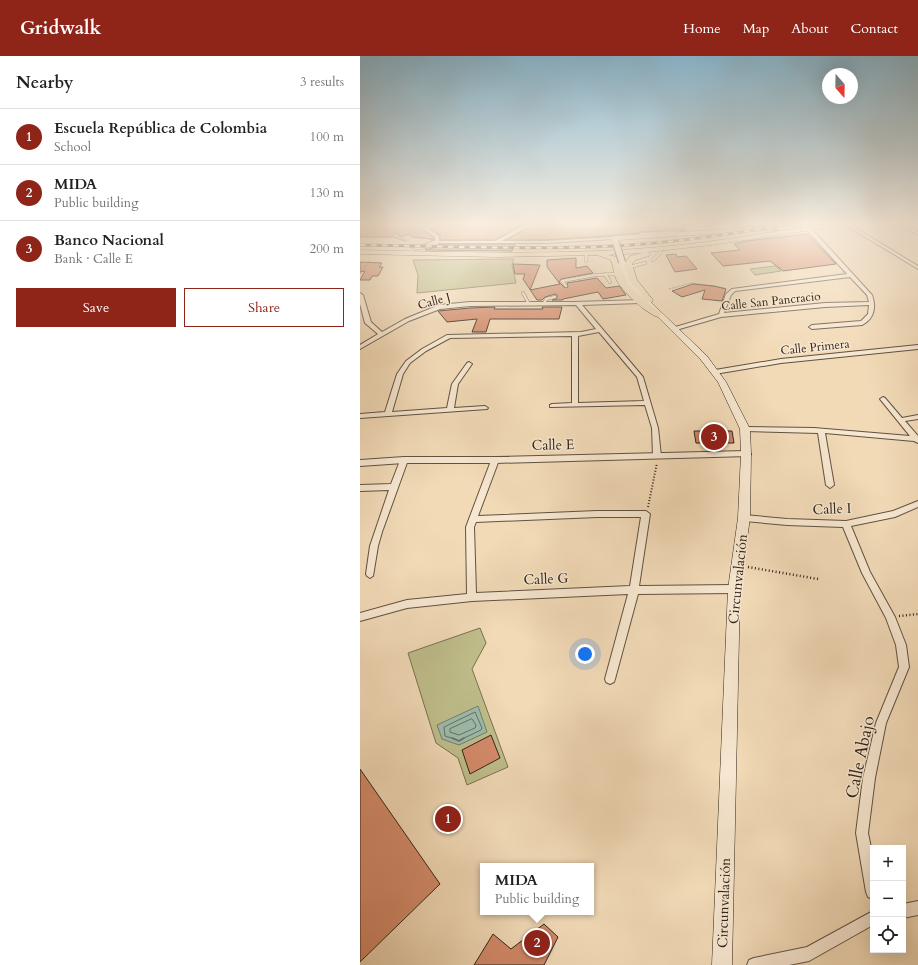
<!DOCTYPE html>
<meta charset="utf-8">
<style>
body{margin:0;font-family:Cardo,serif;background:#f6f6f6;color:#222}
.controls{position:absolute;right:12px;bottom:12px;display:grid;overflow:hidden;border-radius:0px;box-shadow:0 4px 16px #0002}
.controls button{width:36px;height:36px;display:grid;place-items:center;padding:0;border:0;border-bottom:1px solid #e0e0e0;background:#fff;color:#222;font:20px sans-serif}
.compass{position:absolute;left:462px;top:12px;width:36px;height:36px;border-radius:50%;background:#fff;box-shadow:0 4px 16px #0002;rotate:160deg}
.you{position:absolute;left:225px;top:598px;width:14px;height:14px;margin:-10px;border:3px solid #fff;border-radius:50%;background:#1a73e8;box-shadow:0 0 0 6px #1a73e833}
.badge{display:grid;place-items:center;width:26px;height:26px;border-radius:50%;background:#8f2418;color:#fff;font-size:13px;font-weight:700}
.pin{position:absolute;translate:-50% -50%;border:2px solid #fff;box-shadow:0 1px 4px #0006}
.popup{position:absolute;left:120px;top:807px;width:114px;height:52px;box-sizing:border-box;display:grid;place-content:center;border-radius:0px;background:#fff;filter:drop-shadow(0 1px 3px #0005);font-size:13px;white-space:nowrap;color:#767676}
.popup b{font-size:15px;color:#222}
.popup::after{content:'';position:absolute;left:50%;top:100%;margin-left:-8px;border:8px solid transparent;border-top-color:#fff}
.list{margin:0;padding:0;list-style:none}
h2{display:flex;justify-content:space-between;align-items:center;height:52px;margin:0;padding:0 16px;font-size:17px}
h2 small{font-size:13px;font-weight:400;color:#767676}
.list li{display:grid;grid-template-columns:26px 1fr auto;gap:12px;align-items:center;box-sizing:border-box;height:56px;padding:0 16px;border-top:1px solid #e0e0e0}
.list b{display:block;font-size:15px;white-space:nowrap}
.list p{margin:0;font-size:13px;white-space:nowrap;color:#767676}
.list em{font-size:13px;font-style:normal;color:#767676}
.actions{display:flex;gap:8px;padding:12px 16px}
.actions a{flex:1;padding:9px 0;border:1px solid #8f2418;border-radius:0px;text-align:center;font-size:14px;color:#8f2418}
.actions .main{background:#8f2418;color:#fff}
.icon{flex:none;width:22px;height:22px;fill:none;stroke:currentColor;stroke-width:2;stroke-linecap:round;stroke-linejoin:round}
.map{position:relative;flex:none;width:558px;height:909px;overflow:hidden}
header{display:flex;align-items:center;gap:24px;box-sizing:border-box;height:56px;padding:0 20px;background:#8f2418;color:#fff}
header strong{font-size:19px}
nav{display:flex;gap:22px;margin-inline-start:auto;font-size:14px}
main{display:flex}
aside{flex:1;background:#fff}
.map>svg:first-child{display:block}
.green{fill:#bfbe8b;stroke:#787253}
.water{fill:#9cbbaa;stroke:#717f71}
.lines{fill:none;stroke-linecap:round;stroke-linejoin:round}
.shore-far1{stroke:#667062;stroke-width:1}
.shore{stroke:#667062;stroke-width:1.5}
.stream{stroke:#717f71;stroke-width:2}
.building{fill:#d58b6b;stroke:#30251b}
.service-casing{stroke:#605242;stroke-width:3.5}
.minor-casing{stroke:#605242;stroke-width:2}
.tertiary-casing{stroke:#605242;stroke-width:2}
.secondary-casing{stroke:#30251b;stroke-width:1}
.primary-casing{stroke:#30251b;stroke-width:1}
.path-far2{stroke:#30251b;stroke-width:1;stroke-dasharray:0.5 1;stroke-linecap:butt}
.path-far1{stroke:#30251b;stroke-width:2;stroke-dasharray:1 2;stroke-linecap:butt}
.path{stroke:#30251b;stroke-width:2.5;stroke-dasharray:1 2.5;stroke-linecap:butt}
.service{stroke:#f7e7d0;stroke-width:2.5}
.minor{fill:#f7e7d0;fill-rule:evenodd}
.tertiary{fill:#f7e7d0;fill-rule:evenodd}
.secondary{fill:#f7e7d0;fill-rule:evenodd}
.primary{fill:#f2dab7;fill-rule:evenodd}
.rail-casing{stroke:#30251b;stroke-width:3}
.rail{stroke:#f7e7d0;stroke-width:2;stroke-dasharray:5.5;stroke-linecap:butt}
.secondary-bridge-casing{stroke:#30251b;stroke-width:8;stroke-linecap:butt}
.path-bridge{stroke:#30251b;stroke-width:1;stroke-dasharray:0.5 1;stroke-linecap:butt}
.secondary-bridge{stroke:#f7e7d0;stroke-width:6}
.labels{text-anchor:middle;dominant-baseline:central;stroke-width:3;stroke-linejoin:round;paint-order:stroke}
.far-street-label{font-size:12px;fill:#30251b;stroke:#f7e7d0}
.street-label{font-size:14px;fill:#30251b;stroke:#f7e7d0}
.near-street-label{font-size:17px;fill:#30251b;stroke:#f7e7d0}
</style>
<header>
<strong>Gridwalk</strong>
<nav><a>Home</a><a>Map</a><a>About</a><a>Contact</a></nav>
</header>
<main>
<aside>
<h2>Nearby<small>3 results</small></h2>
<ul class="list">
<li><span class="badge">1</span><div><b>Escuela República de Colombia</b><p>School</p></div><em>100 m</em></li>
<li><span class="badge">2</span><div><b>MIDA</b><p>Public building</p></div><em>130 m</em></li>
<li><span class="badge">3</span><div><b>Banco Nacional</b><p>Bank · Calle E</p></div><em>200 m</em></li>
</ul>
<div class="actions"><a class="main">Save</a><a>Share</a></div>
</aside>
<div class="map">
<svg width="558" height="909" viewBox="0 0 558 909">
<rect width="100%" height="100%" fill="#f2dab7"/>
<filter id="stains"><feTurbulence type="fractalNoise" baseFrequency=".005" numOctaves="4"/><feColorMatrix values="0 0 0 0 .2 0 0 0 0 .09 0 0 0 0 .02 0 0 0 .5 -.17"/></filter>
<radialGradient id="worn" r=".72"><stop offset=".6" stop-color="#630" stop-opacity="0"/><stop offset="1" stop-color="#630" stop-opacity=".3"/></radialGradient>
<!-- green -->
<g class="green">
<polygon points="154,203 152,209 156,227 57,237 58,219 53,204"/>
<polygon points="415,210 421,215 395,219 390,213"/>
<polygon points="120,572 126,587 112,613 148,711 107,729 98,702 76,687 48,597"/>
</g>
<!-- water -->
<polygon class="water" points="118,650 127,676 99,689 82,683 77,669"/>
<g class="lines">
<!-- shore-far1 -->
<g class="shore-far1">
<polygon points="112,663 116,669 115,672 99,679 90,676 90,673"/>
<polyline points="95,683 85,680 84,671 115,656 122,672 121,674 102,683"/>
</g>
<!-- shore -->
<polyline class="shore" points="92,682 99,685 104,682"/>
<!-- stream -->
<polyline class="stream" points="29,179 46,185"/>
</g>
<!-- building -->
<g class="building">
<polygon points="0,168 55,168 74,182 74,184 71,184 72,183 52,181 49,178 41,181 35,177 31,181 0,181"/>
<polygon points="64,168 164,168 135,184 80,184 80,179"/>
<polygon points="175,168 326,168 326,174 281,176 278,177 247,180 186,184 147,184"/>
<polygon points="374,168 411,168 418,174 413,175 413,171 410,170 379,171"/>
<polygon points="447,178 476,208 423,215 410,205 363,210 351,197 380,194 374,188 387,185"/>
<polygon points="80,188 155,188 152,195 65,194 73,192"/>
<polygon points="316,198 317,201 326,200 337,213 315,216 306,199"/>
<polygon points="216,202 216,212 227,210 233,217 201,223 199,226 205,232 208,231 207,227 237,222 246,232 259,230 266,239 243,243 238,236 203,243 203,244 192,244 197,242 197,239 195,238 185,241 182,244 177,244 163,223 165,218 155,218 153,208 180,209 170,234 200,228 187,211 187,204"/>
<polygon points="0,206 22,207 19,211 23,211 18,220 12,220 10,224 0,224 5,215 0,216"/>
<polygon points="333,228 354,230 366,233 362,245 342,243 345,234 322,241 312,235"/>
<polygon points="135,251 134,253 183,253 182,251 202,251 199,263 130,263 126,276 112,276 117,263 87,266 78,255 110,252"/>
<polygon points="334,375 372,375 374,387 336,387"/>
<polygon points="131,679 140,702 110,718 102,694"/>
<polygon points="0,713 80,828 0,906"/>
<polygon points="184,868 198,881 184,909 114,909 133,878 151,893"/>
</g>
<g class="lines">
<!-- service casing -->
<g class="service-casing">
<g id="service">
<polyline points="226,199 226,205"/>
<polyline points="293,204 301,196"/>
<polyline points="269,211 285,207"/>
<polyline points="245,218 250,226"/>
<polyline points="206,230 202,225 235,219 259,218"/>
<polyline points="163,237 169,248"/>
<polyline points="184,248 186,243 195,241"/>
</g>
</g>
<!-- minor casing -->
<g class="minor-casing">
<g id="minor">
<polygon points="56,168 61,168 79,180 79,185 135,185 168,168 174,168 141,185 186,185 254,181 256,182 254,183 186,187 77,187 75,186 75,181"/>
<polygon points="484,168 489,168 558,210 558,213"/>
<polygon points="540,168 545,168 558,176 558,179"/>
<path d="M446 171H450L512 239C516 250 515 263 502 269L452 273 449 271 452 269 501 265 508 258 509 249 465 251 361 261 316 274H312V272L359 258 366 238 372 233 487 218 446 173ZM490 221 507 239 509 246 465 247 364 257 371 239 375 235Z"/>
<polygon points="315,175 315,177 313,177 281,179 279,178 281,177"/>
<path d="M0 237 3 239 11 266 22 276 45 263 79 249 110 246H214L282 244 283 245 280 247 222 249 283 321 298 372 301 400 297 402 293 400 292 372 285 349 190 351V349L192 348 212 347V280L90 282 66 295 50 307 43 318 32 356 87 352 92 328 107 307 109 306 112 308 98 328 94 352 125 350 128 352 127 353 0 362V358L25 356 37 318 46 305 62 293 87 279 221 276 236 273 216 249 110 250 80 253 49 265 0 293V289L18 278 5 267 0 248ZM239 276 277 321 284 345 218 347V280Z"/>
<polygon points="558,289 558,293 421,307 355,318 352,316 355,314 421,303"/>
<polygon points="523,341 525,342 542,362 558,359 558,363 545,365 558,380 558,387 554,385 465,377 474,429 470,432 466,429 458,377 385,375 382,373 385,371 454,372 550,380 520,343"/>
<polygon points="41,402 44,402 48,404 22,476 18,490 13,520 10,522 7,520 6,518 10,490 29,434 0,435 0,429 31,428"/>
<path d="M132 402H135L139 404 118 460 237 455H286L290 458 279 530 374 529 377 530 379 533 377 536 374 537 278 538 255 623 254 626 250 628 246 626 245 623 268 538 112 545 47 552 0 565V557L47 544 107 538 106 471ZM237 461H281L270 530 116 537 114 471 116 466Z"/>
<polygon points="558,445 558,451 535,461 491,470 510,516 535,561 546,589 549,611 526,667 515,722 508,777 513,802 513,843 508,841 506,836 496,777 503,722 516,667 539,611 536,589 526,562 502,517 483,471 427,469 384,465 380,462 384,459 427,463 486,465 533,455"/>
<polygon points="558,845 558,859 543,862 543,848"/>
<polygon points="513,855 513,869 449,905 429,909 387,909 389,904 394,902 447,891"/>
</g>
</g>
<!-- tertiary casing -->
<g class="tertiary-casing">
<polygon id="tertiary" points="386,395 391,398 389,400 135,407 44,407 0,410 0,404 44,401 135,401"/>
</g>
<!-- secondary casing -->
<g class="secondary-casing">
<g id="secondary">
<polygon points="410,171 412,172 412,174 258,184 259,187 256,189 254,188 251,182 254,180"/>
<polygon points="262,204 265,206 269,222 277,233 347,300 366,326 390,373 391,398 390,462 380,533 372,909 352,909 368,533 378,462 381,398 380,373 358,326 341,304 272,235 263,222 259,206"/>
</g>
</g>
<!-- primary casing -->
<g class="primary-casing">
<g id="primary">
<path d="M463 168H481L478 170 352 189 288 196 290 198 289 200 276 204 272 208 277 224 293 244 292 246H286L302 258 298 261C285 257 262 235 256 223 254 217 253 210 251 204L237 199 138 201 0 198V194C92 196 183 199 275 193 338 189 401 178 463 168ZM282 197 270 200 264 208 269 224 286 245 268 228 257 201 248 199Z"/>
<polygon points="77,184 81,186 73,191 56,194 52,192"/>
</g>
</g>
<!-- path-far2 -->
<g class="path-far2">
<polyline points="414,169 421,168"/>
<polyline points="228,172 236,174 278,171"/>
<polyline points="174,173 194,177"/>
<polyline points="0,218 10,204"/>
<polyline points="309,233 332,227 365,232"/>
</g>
<!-- path-far1 -->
<polyline class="path-far1" points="288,451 297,407"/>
<!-- path -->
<g class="path">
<polyline points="388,511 458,523"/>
<polyline points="539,560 558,558"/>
</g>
<!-- service -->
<use href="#service" class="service"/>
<!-- minor -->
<use href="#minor" class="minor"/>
<!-- tertiary -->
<use href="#tertiary" class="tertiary"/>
<!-- secondary -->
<use href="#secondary" class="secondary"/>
<!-- primary -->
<use href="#primary" class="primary"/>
<!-- rail casing -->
<g class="rail-casing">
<path id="rail" d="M0 189C85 190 169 194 254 190 313 187 372 178 431 168"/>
</g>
<!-- rail -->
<use href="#rail" class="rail"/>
<!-- secondary-bridge casing -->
<g class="secondary-bridge-casing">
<polyline id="secondary-bridge" points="256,187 262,206"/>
</g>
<!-- path-bridge -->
<polyline class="path-bridge" points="439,168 443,177"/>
<!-- secondary-bridge -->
<use href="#secondary-bridge" class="secondary-bridge"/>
</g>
<!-- sky -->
<linearGradient id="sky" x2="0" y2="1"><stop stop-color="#89b7cf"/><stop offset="0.57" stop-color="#f9eedf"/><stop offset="1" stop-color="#f9eedf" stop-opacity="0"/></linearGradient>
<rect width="558" height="295" fill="url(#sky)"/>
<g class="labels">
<!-- far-street labels -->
<g class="far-street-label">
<text transform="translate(74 245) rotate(-15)">Calle J</text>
<text transform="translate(411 245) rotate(-6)">Calle San Pancracio</text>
<text transform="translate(455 291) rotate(-6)">Calle Primera</text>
</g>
<!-- street labels -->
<g class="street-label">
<text transform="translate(193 389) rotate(-1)">Calle E</text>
<text transform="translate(472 453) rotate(-2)">Calle I</text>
<text transform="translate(186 523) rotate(-2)">Calle G</text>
<text transform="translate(378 523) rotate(-84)">Circunvalación</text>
<text transform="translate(364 847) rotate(-88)">Circunvalación</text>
</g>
<!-- near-street labels -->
<g class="near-street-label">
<text transform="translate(500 701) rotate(-78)">Calle Abajo</text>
</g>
</g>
<rect width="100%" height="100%" filter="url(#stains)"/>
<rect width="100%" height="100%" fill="url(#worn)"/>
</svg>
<div class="controls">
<button>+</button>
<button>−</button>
<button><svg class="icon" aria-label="locate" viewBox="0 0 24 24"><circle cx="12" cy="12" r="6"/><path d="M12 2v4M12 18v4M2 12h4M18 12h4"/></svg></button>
</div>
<svg class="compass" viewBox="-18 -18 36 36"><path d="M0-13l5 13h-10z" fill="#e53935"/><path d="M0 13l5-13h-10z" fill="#767676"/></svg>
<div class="you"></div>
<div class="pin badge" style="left:88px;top:763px">1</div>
<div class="pin badge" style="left:177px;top:887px">2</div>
<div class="popup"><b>MIDA</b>Public building</div>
<div class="pin badge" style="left:354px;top:381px">3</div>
</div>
</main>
